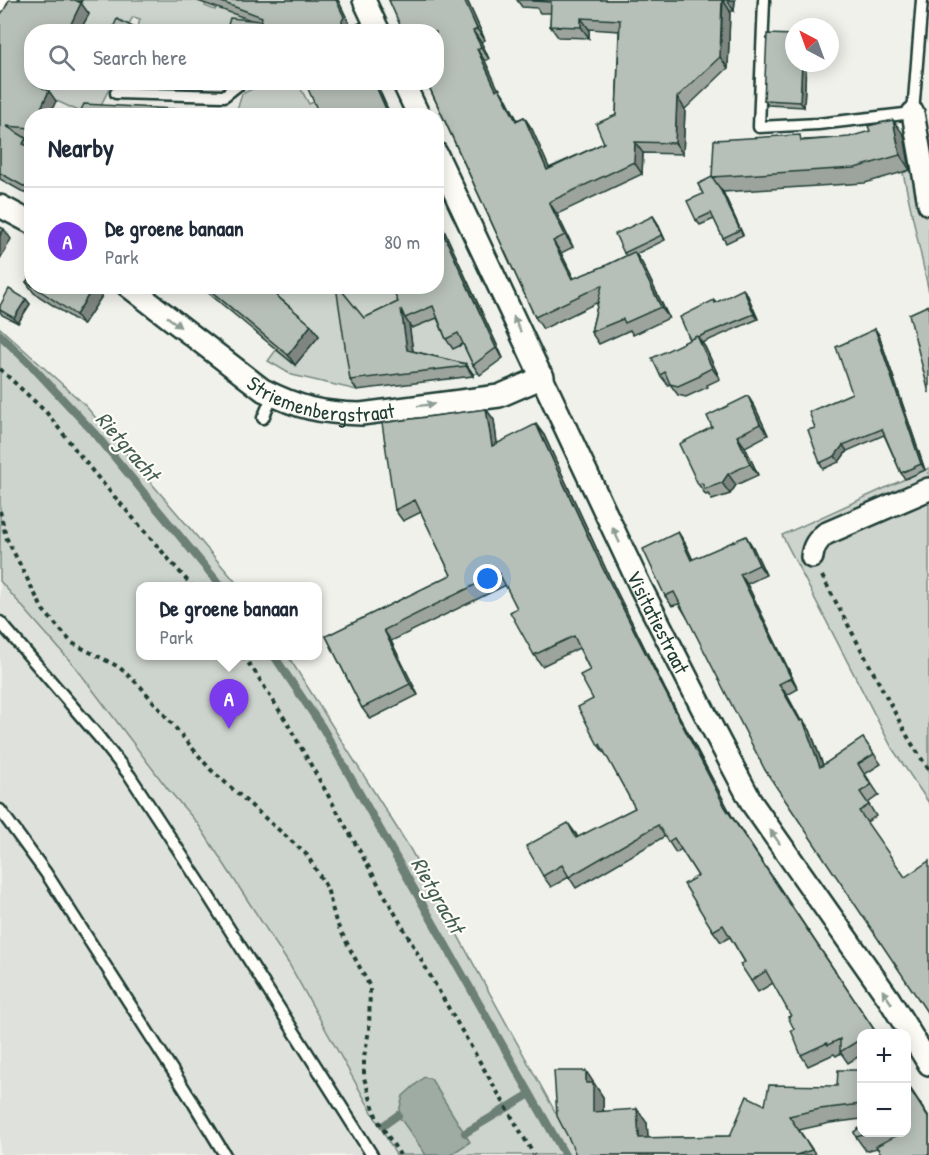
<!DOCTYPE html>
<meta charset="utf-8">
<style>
body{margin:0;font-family:"Patrick Hand",sans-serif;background:#f6f6f7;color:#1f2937}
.controls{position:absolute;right:18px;bottom:18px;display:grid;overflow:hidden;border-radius:12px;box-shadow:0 3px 15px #0003}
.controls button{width:54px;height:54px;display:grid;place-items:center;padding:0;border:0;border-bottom:2px solid #e0e1e3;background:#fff;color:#1f2937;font:30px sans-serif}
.compass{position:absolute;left:785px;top:18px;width:54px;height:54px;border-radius:50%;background:#fff;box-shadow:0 3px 15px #0003;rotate:319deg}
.you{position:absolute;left:488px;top:579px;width:21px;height:21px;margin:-15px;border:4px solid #fff;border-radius:50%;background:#1a73e8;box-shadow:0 0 0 9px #1a73e833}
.badge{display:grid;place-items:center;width:39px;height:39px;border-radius:50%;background:#7c3aed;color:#fff;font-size:20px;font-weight:700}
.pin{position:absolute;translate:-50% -50px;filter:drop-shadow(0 2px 3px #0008)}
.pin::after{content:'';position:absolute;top:32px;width:21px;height:18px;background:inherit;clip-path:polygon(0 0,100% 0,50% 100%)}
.popup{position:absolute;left:136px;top:582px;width:186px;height:78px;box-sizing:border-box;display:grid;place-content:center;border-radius:12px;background:#fff;filter:drop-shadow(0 2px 4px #0005);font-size:20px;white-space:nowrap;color:#747a83}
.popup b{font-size:22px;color:#1f2937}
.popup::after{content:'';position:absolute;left:50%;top:100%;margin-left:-12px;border:12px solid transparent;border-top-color:#fff}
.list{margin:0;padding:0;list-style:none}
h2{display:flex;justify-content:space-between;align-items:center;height:78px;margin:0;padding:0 24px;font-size:26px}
h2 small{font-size:20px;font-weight:400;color:#747a83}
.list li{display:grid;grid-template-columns:39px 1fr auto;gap:18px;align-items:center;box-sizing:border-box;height:108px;padding:0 24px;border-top:2px solid #e0e1e3}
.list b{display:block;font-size:22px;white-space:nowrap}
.list p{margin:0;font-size:20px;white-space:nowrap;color:#747a83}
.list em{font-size:20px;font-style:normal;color:#747a83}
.icon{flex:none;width:33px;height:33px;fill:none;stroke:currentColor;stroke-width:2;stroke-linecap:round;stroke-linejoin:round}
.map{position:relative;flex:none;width:929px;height:1155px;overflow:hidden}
.search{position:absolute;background:#fff;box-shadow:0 3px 15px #0003;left:24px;top:24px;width:420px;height:66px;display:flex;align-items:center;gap:15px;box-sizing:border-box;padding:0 21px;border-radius:24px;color:#747a83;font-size:22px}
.panel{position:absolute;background:#fff;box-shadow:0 3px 15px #0003;left:24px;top:108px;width:420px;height:186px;border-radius:24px}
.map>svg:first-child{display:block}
.built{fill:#dfe2dc}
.green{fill:#cdd3cd;stroke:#768880;stroke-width:1.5}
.water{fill:#9faca4;stroke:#6c8077;stroke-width:1.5}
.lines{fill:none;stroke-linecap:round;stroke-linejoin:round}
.stream{stroke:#6c8077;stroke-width:8}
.lane-casing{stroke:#1f3d34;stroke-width:15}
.street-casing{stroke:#1f3d34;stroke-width:26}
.path{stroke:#1f3d34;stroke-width:4;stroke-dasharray:4.5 4.5;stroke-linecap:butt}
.lane{stroke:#fdfcf7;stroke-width:10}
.street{stroke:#fdfcf7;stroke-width:21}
.wall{fill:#9da49e;stroke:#1f3d34;stroke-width:1.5}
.shaded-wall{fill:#7f8681;stroke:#1f3d34;stroke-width:1.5}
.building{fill:#b6bfb8;stroke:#1f3d34;stroke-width:1.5}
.oneway{fill:#8e9c96}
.labels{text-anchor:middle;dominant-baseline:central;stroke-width:4.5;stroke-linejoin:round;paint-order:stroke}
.street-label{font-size:21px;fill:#1f3d34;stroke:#fdfcf7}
.water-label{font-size:22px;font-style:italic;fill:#455e56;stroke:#fdfcf7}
</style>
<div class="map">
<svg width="929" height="1155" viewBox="0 0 929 1155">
<rect width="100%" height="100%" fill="#f0f1eb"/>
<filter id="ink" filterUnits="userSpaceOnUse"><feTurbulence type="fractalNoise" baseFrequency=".0167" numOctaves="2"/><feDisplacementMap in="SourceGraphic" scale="12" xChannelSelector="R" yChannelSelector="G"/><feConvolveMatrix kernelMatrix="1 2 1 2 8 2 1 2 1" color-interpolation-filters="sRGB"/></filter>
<g filter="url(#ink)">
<!-- built -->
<polygon class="built" points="0,581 77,669 167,788 198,824 289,964 396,1155 0,1155"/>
<!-- green -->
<g class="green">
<polygon points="82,0 207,0 205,6 215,10 219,0 242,16 236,31 137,31 140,19 133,17 125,31 72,31 78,8"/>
<polygon points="266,82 307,83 308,85 301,89 309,104 316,101 322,116 235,116 242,94"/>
<polygon points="39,83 112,83 102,103 104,115 87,115 35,91"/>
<polygon points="929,158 929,292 903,173 917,167"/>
<polygon points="364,286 365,288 369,286 435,287 416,326 439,317 453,348 465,343 479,373 438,380 436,365 357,390 292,375 268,361 276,350 295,365 269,303 283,287"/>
<polygon points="0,328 84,404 239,586 140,586 140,656 288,656 409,847 579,1155 396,1155 289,964 198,824 167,788 77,669 0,581"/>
<polygon points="929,468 929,803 892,748 782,535"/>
</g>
<!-- water -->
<polygon class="water" points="424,1077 431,1079 470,1142 450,1155 426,1155 398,1115 403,1096"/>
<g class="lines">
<!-- stream -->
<g class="stream">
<polyline points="0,335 30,364 97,436 221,586"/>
<polyline points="274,656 322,727 565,1155"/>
<polyline points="384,1125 398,1115"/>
<polyline points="465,1133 530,1094"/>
</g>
<!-- lane casing -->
<g class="lane-casing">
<g id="lane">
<polyline points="764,0 759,127 818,124 913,113 922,0"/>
<polyline points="356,32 375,23"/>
<polyline points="116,93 224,96 238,85 244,82"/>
<polyline points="263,418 273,395"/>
<polyline points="0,622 98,736 130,776 204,889 372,1155"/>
<polyline points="0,810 46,873 194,1104 225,1155"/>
</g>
</g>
<!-- street casing -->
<g class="street-casing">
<g id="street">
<polyline points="364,0 379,32"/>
<polyline points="0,15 7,0"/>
<polyline points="403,82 419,116"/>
<polyline points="913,113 929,204"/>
<path id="s1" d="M436 153 640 586 716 735 753 805 889 999 929 1064"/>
<polyline points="0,206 32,223"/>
<path id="s2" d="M128 286 263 390C299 408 320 413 361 414L499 396 543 377"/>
<path d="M812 557C813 547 817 541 825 534L929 489"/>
</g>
</g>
<!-- path -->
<g class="path">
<polyline points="0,369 46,412 94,473 192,586"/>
<polyline points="0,511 6,537 43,610 72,643 119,667 141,687 210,769 307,855 327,888 336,922 370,987 369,1030 364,1057 364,1078 377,1119 400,1155"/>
<polyline points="822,576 910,741 929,770"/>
<polyline points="243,656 255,672 286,721 448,1007 534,1155"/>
</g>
<!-- lane -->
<use href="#lane" class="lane"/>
<!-- street -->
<use href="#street" class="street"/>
</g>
<!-- wall -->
<g class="wall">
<polygon points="82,0 80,3 89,14 79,32 32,32 32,82 44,82 42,87 56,101 32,116 32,138 24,137 32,146 32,197 0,179 0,15"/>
<polygon points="195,0 338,0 351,27 349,29 351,32 226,32 251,20"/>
<polygon points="389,0 467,0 485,40 481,42 489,59 485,61 498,89 507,100 517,120 524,117 532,129 549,168 604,143 616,115 619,31 589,29 589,38 558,37 550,26 551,13 540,13 537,8 522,7 517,0 735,0 734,11 730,11 728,68 685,109 683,154 643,153 642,174 557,214 573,247 561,253 574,279 607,265 626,256 624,253 653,216 657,222 665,240 636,254 642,263 669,318 633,335 630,330 599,344 591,332 598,302 543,329 535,317"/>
<polygon points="794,63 806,63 804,107 768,105 764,100"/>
<polygon points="904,135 910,170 865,183 723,192 743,235 726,243 723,238 714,219 700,225 696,220 703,194 698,184 804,140"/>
<polygon points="436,213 503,358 480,375 473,365 463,344 453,349 446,339 437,318 412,328 409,324 413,351 466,364 473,374 473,376 357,390 350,380 364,318 398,302 436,286"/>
<polygon points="32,274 32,286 95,286 102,296 83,325 34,293 26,282"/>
<polygon points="200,286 283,286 276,295 311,325 319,336 295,365"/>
<polygon points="747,294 758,319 702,343 705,347 720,379 707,385 708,387 686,397 678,395 670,384 668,385 660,375 690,340 714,300 716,303"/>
<polygon points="26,299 30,304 18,323 2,315 0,312 0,306"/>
<polygon points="875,329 879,335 925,470 905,479 901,473 884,435 847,451 839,462 823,469 820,463 815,428 852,393"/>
<polygon points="755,407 768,435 745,447 758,475 736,485 730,494 712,500 708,494 706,495 698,484"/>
<polygon points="486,409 494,420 497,444 544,435 610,578 665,689 733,818 877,1034 861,1034 861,1055 848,1063 841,1053 836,1056 834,1054 808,1066 801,1055 791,1016 773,983 758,992 751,981 745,962 730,937 721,942 713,931 698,876 681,849 676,853 665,836 576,888 569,877 551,887 543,876 576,834 578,838 635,808 607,756 598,745 590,670 579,648 542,666 534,655 517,608 506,585 391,641 418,695 370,719 362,708 326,636 451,575 421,512 403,521 395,510"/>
<polygon points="678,532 685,543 693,560 753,547 766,575 747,584 798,689 787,695 801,721 810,730 823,765 863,738 881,764 865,774 879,795 868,803 876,816 867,822 929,1015 679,604 672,606 665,596"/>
<polygon points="861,1070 861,1119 830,1123 799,1130 816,1155 576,1155 595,1085 596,1087 603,1097 603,1111 647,1123 648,1138 730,1136 765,1105 837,1086"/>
<polygon points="906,1082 929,1117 929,1155 882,1155 877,1148 866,1151 856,1137 854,1132 861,1127 861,1132 906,1132"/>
</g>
<!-- shaded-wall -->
<g class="shaded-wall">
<polygon points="336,0 338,0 351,27 349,29 351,32 349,32 342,25"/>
<polygon points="464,0 467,0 485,40 477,29"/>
<polygon points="723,0 730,11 728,68 720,57"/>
<polygon points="727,0 735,0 734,11"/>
<polygon points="81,3 89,14 79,32 67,32"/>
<polygon points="581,18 589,29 589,38 581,27"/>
<polygon points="473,31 481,42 489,59 481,47"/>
<polygon points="477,49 485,61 504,101 496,90"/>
<polygon points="802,63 806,63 804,107 800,102"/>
<polygon points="32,82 44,82 39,93"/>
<polygon points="374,82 376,82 391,116 389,116"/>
<polygon points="499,88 507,100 524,133 516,121"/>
<polygon points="49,91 56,101 49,116 37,116"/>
<polygon points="677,97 685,109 683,154 675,143"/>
<polygon points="524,117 532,129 555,181 547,170"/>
<polygon points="893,120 904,135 910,170 900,155"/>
<polygon points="26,138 32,146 32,152 23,144"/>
<polygon points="635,142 643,153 642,174 634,162"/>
<polygon points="719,187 723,192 743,235 740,230"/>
<polygon points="549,202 557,214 573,247 565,235"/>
<polygon points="436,213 503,358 496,348 436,218"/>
<polygon points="653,216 657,222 665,240 662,235"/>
<polygon points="4,229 11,239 0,259 0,235"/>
<polygon points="553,241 561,253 580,291 572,279"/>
<polygon points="634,252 642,263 669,318 661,307"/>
<polygon points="94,286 102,296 83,325 76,315"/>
<polygon points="267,286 283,286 274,298 266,287"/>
<polygon points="743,289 747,294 758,319 754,314"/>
<polygon points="26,299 30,304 18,323 14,318"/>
<polygon points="401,309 405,318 409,324 414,360 407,350"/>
<polygon points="311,325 319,336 295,365 288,355"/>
<polygon points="875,329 879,335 925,470 921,464"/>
<polygon points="697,336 705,347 720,379 712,368"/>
<polygon points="466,364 473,374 473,376 466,366"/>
<polygon points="748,396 755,407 768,435 760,424"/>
<polygon points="486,409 494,420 499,457 492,446"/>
<polygon points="536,424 544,435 610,578 665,689 733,818 877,1034 725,807 658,678 602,567"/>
<polygon points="737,436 745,447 758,475 750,464"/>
<polygon points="843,445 847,451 839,462 835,456"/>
<polygon points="728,474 736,485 730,494 722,483"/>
<polygon points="678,532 685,543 698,571 691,560"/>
<polygon points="746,536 753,547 766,575 759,565"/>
<polygon points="740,574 747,584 798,689 791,678"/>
<polygon points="384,630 391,641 418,695 410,684"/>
<polygon points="779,684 787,695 806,730 803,720 810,730 827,777 820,767 800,721"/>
<polygon points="568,823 576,834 584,849 576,838"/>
<polygon points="586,1071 603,1097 603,1126 593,1112 586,1083"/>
<polygon points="906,1082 929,1117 929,1119 906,1083"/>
<polygon points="637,1109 647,1123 649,1152 639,1138"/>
</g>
<!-- building -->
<g class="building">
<polygon points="9,0 75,0 81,3 67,32 32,32 32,82 49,91 37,116 32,116 31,128 6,126 26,138 23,144 32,148 32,191 0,173 0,15 4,10"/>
<polygon points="216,0 336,0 344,17 342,21 342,25 345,28 349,29 350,32 226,32 230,18 261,21 262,17"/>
<polygon points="389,0 464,0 477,29 473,31 481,47 477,49 496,90 499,88 516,121 524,117 547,170 604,143 596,124 616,115 620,20 581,18 581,27 550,26 551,2 532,1 532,0 722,0 720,57 677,97 675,143 635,142 634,162 549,202 565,235 553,241 572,279 607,265 634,252 661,307 625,323 623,319 591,332 602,285 535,317 427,82 436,82 436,32 403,32"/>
<polygon points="117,19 143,32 111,32"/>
<polygon points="767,34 794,35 794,63 802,63 800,102 764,100"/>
<polygon points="305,82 374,82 389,116 320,116"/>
<polygon points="84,104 227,112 226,114 229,113 230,116 78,116"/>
<polygon points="893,120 900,155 855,168 712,177 714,140 800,135 801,141 849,137 870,131 868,126"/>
<polygon points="712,177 719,187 740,230 723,238 711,213 696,220 687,201 703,194 698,184"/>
<polygon points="653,216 662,235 624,253 615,234"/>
<polygon points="436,218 496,348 473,365 458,333 446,339 433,306 405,318 401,309 407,350 466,364 466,366 350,380 336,286 338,286 364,318 398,302 391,286 436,286"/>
<polygon points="0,227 4,229 0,235"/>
<polygon points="32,274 32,285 26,282"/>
<polygon points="33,286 94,286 76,315"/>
<polygon points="205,286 267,286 266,287 311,325 288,355"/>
<polygon points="9,289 26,299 14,318 0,310 0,306"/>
<polygon points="743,289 754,314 698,337 697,336 690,340 680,317 714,300 715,303"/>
<polygon points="929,305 929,393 909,314"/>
<polygon points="875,329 921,464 901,473 882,429 843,445 835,456 820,463 808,430 815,428 809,412 852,393 836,347"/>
<polygon points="697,336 712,368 700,374 700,376 678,386 670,384 665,372 660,375 652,358"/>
<polygon points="748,396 760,424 737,436 750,464 728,474 722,483 705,489 702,483 698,484 679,444 712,427 707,416"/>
<polygon points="486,409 492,446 536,424 602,567 658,678 725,807 875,1031 872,1034 861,1034 861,1039 840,1052 840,1039 828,1045 827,1043 801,1055 791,1030 794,1029 788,1017 791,1016 766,971 751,981 740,964 745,962 723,925 713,931 684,884 698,876 674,838 668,842 658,825 569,877 562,865 543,876 526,846 568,823 576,838 635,808 600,744 598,745 578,707 593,699 580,675 590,670 574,636 534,655 510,612 517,608 499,573 384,630 410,684 362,708 326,636 451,575 415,500 395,510 382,423"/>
<polygon points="678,532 691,560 746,536 759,565 740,574 791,678 779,684 800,721 803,720 820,767 863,738 874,754 858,764 871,785 860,792 869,805 859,811 905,877 929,861 929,1015 765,770 674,592 665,596 643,549"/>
<polygon points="838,1070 861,1070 861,1104 820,1109 789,1116 812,1150 796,1155 576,1155 570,1141 557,1116 554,1071 586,1071 586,1083 593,1083 593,1112 637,1109 639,1138 730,1136 747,1096 765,1105 769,1085 837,1086"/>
<polygon points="906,1083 929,1119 929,1155 882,1155 876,1146 900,1134 899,1132 906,1132 906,1099 907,1099 906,1099"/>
<polygon points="861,1127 861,1132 873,1132 856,1137 854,1132"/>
</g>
<!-- one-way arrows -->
<defs><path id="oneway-solid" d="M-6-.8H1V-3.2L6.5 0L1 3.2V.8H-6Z" transform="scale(1.5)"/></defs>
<g class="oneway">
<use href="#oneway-solid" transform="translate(174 322) rotate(38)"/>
<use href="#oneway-solid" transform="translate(517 324) rotate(-115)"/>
<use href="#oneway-solid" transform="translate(426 405) rotate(-7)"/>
<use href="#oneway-solid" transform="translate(616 535) rotate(-115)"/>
<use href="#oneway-solid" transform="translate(775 837) rotate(-125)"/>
<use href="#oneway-solid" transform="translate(887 997) rotate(-124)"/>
</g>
</g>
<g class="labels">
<!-- street labels -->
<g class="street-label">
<text stroke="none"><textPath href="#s2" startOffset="230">Striemenbergstraat</textPath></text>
<text stroke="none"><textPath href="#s1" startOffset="519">Visitatiestraat</textPath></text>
</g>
<!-- water labels -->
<g class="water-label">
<text transform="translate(128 446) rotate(49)">Rietgracht</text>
<text transform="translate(438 895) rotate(60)">Rietgracht</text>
</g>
</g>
</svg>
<div class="controls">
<button>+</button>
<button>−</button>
</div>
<svg class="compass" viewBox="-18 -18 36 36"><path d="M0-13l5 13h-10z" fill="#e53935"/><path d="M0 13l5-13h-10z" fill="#747a83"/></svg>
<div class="you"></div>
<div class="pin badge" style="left:229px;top:729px">A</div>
<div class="popup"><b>De groene banaan</b>Park</div>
<div class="search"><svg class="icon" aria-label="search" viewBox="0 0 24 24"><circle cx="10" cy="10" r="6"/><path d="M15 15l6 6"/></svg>Search here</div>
<section class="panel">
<h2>Nearby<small></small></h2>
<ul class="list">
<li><span class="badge">A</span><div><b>De groene banaan</b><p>Park</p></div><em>80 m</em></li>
</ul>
</section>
</div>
